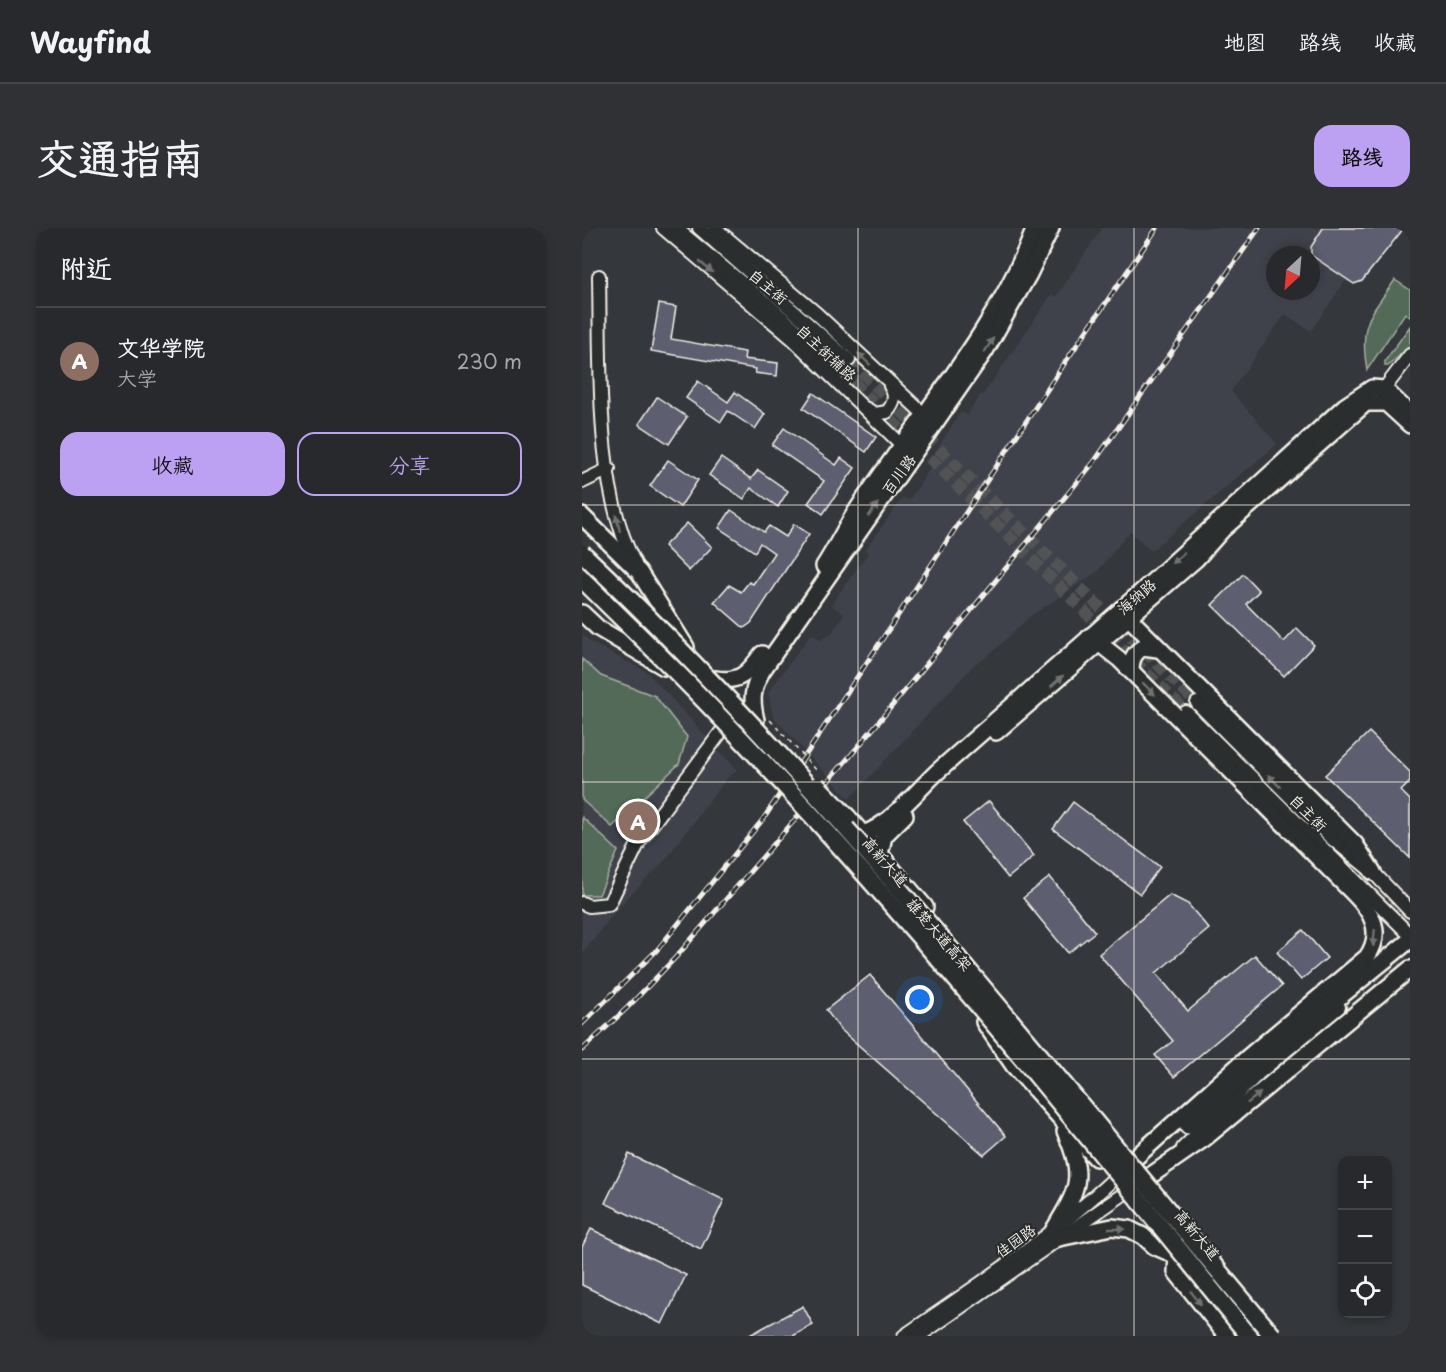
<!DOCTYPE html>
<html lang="zh">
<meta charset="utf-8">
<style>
body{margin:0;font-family:"Playpen Sans","LXGW WenKai TC",sans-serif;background:#2f3134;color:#f1f3f6}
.controls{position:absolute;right:18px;bottom:18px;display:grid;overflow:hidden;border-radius:12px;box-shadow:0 3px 9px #0003}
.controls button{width:54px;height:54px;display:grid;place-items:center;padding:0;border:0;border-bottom:2px solid #434548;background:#27292c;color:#f1f3f6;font:30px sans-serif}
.compass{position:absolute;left:684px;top:18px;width:54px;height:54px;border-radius:50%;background:#27292c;box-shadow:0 3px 9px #0003;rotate:206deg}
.you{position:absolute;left:338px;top:772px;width:21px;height:21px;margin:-15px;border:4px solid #fff;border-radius:50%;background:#1a73e8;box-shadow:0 0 0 9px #1a73e833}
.badge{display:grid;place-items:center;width:39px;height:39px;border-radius:50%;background:#bca0f2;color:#fff;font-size:20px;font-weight:700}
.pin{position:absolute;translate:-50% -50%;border:3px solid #fff;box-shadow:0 2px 6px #0006}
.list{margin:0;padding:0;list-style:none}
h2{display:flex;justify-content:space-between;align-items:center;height:78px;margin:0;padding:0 24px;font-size:26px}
h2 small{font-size:20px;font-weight:400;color:#a4a6a9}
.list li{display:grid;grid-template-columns:39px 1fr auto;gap:18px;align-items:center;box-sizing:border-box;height:108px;padding:0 24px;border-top:2px solid #434548}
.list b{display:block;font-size:22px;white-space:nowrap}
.list p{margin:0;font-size:20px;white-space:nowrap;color:#a4a6a9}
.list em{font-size:20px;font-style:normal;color:#a4a6a9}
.actions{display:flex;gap:12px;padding:18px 24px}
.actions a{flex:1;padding:14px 0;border:2px solid #bca0f2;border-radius:18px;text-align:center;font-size:21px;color:#bca0f2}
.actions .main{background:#bca0f2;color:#111}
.icon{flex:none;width:33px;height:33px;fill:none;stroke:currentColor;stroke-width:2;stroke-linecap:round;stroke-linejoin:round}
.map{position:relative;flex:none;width:828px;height:1108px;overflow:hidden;border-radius:18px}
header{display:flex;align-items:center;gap:36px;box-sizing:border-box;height:84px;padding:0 30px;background:#27292c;border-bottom:2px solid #434548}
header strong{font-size:28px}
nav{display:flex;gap:33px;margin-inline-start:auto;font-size:21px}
.intro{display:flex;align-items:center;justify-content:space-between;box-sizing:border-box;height:144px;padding:0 36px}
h1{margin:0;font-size:42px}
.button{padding:15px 27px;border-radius:18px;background:#bca0f2;color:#111;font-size:21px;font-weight:700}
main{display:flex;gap:36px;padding:0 36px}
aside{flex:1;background:#27292c;border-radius:18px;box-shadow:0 3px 9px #0003}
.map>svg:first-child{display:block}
.built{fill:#40434b;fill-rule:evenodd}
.green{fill:#526b58;stroke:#a3aea0;stroke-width:1.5}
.building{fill:#5d5e70;stroke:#f4f1e8;stroke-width:1.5}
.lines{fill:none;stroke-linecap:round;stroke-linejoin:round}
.minor-tunnel{stroke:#515355;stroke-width:12;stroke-dasharray:12 6;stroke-linecap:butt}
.minor-casing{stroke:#f4f1e8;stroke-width:16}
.major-casing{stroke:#f4f1e8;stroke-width:20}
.minor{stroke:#2a2d2e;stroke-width:12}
.major{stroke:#2a2d2e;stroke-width:15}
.rail-casing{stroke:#f4f1e8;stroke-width:5}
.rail{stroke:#2a2d2e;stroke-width:3;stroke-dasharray:9;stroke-linecap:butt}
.major-bridge-casing{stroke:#f4f1e8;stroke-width:20;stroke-linecap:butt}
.highway-bridge-casing{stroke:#f4f1e8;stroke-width:21;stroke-linecap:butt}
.path-bridge{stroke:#f4f1e8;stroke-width:1.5;stroke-dasharray:4.5 4.5;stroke-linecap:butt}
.major-bridge{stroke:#2a2d2e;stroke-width:15}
.highway-bridge{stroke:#2a2d2e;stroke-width:16}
.oneway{fill:#71726f}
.grid{fill:none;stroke:#f4f1e8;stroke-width:1.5;stroke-opacity:0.55}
.labels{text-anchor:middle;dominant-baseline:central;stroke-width:4.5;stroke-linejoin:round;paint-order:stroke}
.street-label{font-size:15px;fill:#f4f1e8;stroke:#2a2d2e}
</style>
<header>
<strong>Wayfind</strong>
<nav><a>地图</a><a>路线</a><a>收藏</a></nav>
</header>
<div class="intro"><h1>交通指南</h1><a class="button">路线</a></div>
<main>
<aside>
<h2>附近<small></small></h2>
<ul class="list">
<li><span class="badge" style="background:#8d6e63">A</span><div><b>文华学院</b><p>大学</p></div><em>230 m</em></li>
</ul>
<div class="actions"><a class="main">收藏</a><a>分享</a></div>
</aside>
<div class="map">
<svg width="828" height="1108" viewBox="0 0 828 1108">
<rect width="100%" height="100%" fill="#34373b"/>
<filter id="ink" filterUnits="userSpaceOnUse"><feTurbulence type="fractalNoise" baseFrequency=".0167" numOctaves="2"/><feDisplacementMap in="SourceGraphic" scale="12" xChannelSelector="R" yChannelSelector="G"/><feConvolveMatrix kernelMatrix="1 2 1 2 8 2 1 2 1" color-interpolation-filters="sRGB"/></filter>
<g filter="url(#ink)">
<!-- built -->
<g class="built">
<path d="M520 0H822L780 53 772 56 763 53 729 103 703 86 649 163 695 216 569 323 548 303 515 344 447 389 403 431 394 435 267 571 191 488 186 465 229 406 239 412 250 405 262 386 249 377 286 325 283 322 321 269 327 272 353 233 349 230 379 184 385 187 399 166 401 167 470 66 474 69ZM693 27H729V63H693Z"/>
<polygon points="0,406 10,415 65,444 155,542 145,550 80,636 40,675 0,726"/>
</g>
<!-- green -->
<g class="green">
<path d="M813 52 828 62V89L823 85 785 142C777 95 787 89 813 52Z"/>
<polygon points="828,98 828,118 806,138 803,138 803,133"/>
<polygon points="0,431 19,448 73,468 105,509 97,536 30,599 0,572"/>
<polygon points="0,589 36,623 17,667 0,667"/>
</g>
<!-- building -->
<g class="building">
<polygon points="741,0 822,0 780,53 772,56 729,27 729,19"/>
<polygon points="77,76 94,79 89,111 163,124 162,131 196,135 195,148 173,145 174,141 69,123"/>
<polygon points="116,153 146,174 153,164 183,186 173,201 146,183 139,194 104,170"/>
<polygon points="231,165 294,209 284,224 221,180"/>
<polygon points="75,169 105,189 87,216 57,196"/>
<polygon points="202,200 254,237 259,230 273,240 241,286 226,275 242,253 190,217"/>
<polygon points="139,230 169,251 176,242 206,263 196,279 169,260 162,271 127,247"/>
<polygon points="86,232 116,252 98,279 68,258"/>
<polygon points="149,282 182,304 187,298 204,309 212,296 227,306 169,395 162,400 132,374 147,357 159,364 167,354 171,356 192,325 178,315 173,324 137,300"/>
<polygon points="105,295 130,319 107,343 82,318"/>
<polygon points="661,346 677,363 664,376 702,414 715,400 732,417 702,448 630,377"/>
<polygon points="787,504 828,544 828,554 819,563 828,572 828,630 743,547"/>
<polygon points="407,573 452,628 426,650 381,594"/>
<polygon points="491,574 578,639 558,666 471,601"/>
<polygon points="468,649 513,704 486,725 441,670"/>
<polygon points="588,667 606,676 627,701 574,745 606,783 673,727 700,758 592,849 573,827 591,813 517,726"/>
<polygon points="721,702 745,730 719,752 695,724"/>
<polygon points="288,747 424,908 402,927 258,801 244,782"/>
<polygon points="47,926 142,972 119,1021 23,975"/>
<polygon points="9,1001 104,1047 80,1096 0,1057 0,1019"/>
<polygon points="221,1078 231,1097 211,1108 166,1108"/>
</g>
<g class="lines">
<!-- minor-tunnel -->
<g class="minor-tunnel">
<polyline points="267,132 615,475"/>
<polyline points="258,141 604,484"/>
</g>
<!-- minor casing -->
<g class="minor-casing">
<g id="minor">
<polyline points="81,0 212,112 326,223"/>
<polyline points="94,0 183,74 258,141"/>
<polyline points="117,0 267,132"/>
<polyline points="133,0 234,85 349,193"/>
<path d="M17 48C19 136 12 257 53 336"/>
<polyline points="803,170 802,161 828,127"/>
<path d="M285 181 293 186 305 184C313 175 314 167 308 158"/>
<polyline points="0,254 27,241"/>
<polyline points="615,475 748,609 791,644 828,683"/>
<polyline points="604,484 828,707"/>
<polyline points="0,675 7,678 27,676 57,614 142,500"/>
<polyline points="601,920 678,844 757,779"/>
<path d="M322 1108C397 1056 475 1006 541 942"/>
<polyline points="337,1108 553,958"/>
</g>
</g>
<!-- major casing -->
<g class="major-casing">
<g id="major">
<polyline points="0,288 57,344 104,419"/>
<path d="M242 338C254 320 263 300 275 282 336 189 413 106 453 0"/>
<polyline points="540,383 773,616 791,644"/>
<polyline points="0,385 16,400 82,439"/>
<path d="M508 408 537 431 771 665C790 684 802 704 785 729L665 830 553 930"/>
<path d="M549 443C549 432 551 426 561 419L576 421"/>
<path d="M134 451C158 455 167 444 180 426"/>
<path d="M174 492C169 472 170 461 180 443L403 123 447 46 469 0"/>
<polyline points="414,504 614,331 640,302 784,175 804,175 828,197"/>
<polyline points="266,589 343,679"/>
<path d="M281 606C307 598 335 563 355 544L557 366 763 178 790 160 802 161 828 186"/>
<polyline points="298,626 302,608 323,587"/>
<polyline points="402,794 432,838 514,930"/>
<polyline points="606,898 685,828 828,712"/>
<polyline points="568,948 623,910 828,741"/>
<path d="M471 1003C497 960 503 950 483 903"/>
<polyline points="477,1010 530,999 547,1001 561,1008 572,1018 595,1028 594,1044 645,1108"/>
</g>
</g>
<!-- minor -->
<use href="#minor" class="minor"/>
<!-- major -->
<use href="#major" class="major"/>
<!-- rail casing -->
<g class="rail-casing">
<g id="rail">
<polyline points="0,796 75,722 182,590 484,133 575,0"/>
<polyline points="0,822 45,780 94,729 275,520 512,234 677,0"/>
</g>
</g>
<!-- rail -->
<use href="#rail" class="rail"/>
<!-- major-bridge casing -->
<g class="major-bridge-casing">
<polyline id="major-bridge" points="235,557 266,589"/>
</g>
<!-- highway-bridge casing -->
<g class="highway-bridge-casing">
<g id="highway-bridge">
<path d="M0 325C254 565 466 842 691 1108"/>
<path d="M0 351C37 388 75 424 112 462 310 665 489 887 667 1108"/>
</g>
</g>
<!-- path-bridge -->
<polyline class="path-bridge" points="188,492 237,545"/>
<!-- major-bridge -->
<use href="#major-bridge" class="major-bridge"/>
<!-- highway-bridge -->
<use href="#highway-bridge" class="highway-bridge"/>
</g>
<!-- one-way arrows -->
<defs><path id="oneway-solid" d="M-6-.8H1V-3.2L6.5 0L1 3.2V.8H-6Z" transform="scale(1.5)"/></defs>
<g class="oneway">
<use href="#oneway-solid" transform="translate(124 39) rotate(40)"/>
<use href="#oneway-solid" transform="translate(407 117) rotate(-57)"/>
<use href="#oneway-solid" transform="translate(282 131) rotate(-136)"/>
<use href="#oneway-solid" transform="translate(291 282) rotate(-55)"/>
<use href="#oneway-solid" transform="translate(36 295) rotate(-103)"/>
<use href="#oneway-solid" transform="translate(596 330) rotate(138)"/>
<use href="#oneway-solid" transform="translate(475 453) rotate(-42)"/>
<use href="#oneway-solid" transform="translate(567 461) rotate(45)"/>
<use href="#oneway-solid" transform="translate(692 553) rotate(-135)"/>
<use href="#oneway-solid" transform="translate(792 710) rotate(95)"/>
<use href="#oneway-solid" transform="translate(672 870) rotate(-39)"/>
<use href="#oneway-solid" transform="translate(535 1001) rotate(1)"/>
<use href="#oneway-solid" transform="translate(614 1070) rotate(52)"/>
</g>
</g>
<!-- grid -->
<path class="grid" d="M276 0V1108M552 0V1108M0 277H828M0 554H828M0 831H828"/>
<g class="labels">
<!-- street labels -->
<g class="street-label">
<text transform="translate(187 58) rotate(40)">自主街</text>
<text transform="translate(245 124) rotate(43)">自主街辅路</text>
<text transform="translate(316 246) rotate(-54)">百川路</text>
<text transform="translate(554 368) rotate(-41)">海纳路</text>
<text transform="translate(727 584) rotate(45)">自主街</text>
<text transform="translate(304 633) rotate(49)">高新大道</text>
<text transform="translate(358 706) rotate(49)">雄楚大道高架</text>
<text transform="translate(616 1006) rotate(50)">高新大道</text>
<text transform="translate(433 1012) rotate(-35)">佳园路</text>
</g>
</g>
</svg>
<div class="controls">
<button>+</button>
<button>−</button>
<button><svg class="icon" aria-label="locate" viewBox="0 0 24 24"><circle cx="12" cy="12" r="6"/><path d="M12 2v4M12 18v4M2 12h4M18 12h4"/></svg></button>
</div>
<svg class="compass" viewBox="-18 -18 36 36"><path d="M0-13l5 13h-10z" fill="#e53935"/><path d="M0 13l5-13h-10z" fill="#a4a6a9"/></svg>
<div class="you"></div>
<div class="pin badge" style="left:56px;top:593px;background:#8d6e63">A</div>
</div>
</main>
